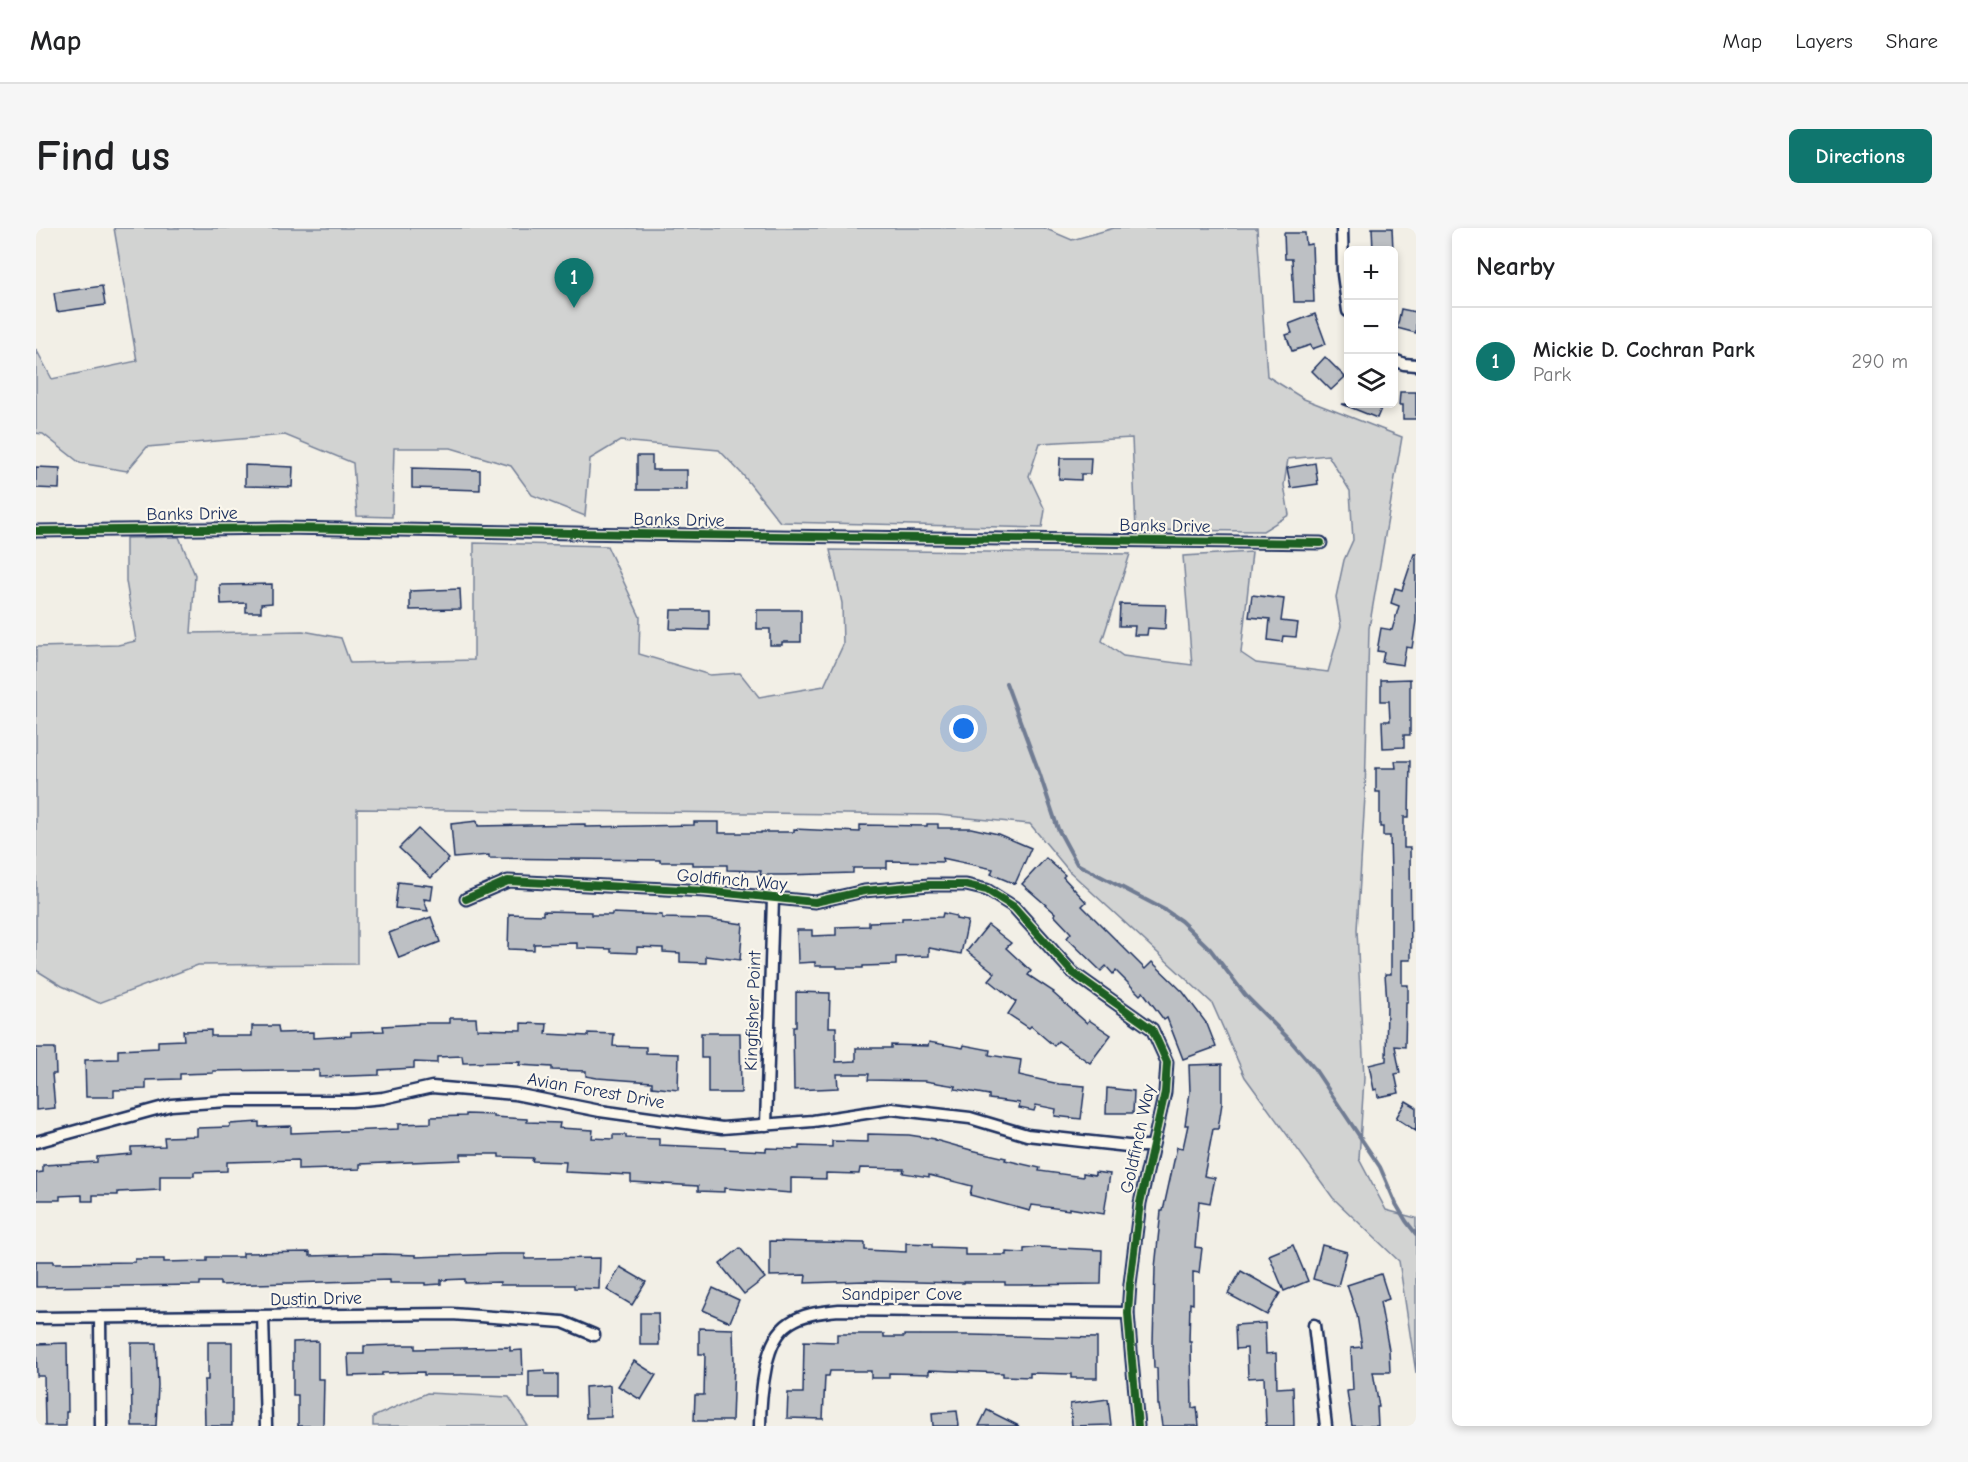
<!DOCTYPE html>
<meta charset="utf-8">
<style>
body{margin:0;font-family:"Comic Neue",sans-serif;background:#f6f6f6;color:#202124}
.controls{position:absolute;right:18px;top:18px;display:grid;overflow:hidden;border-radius:9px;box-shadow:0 3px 9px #0003}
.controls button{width:54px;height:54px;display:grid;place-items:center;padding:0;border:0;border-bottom:2px solid #e0e0e0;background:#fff;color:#202124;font:30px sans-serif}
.you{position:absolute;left:928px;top:501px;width:21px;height:21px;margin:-15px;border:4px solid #fff;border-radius:50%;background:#1a73e8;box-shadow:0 0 0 9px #1a73e833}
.badge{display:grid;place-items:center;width:39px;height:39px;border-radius:50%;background:#0f766e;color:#fff;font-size:20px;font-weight:700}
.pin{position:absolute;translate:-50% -50px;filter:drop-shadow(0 2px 3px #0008)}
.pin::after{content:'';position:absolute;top:32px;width:21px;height:18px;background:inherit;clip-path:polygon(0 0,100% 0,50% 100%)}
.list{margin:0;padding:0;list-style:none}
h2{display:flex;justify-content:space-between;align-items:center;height:78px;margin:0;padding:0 24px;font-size:26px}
h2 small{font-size:20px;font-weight:400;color:#757577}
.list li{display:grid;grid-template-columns:39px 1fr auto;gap:18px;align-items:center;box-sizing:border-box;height:108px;padding:0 24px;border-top:2px solid #e0e0e0}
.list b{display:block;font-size:22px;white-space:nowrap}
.list p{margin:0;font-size:20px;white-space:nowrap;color:#757577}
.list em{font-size:20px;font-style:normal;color:#757577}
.icon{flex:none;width:33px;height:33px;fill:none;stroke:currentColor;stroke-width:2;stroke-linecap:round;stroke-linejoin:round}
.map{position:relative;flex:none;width:1380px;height:1198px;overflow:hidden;border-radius:9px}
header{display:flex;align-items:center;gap:36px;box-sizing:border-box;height:84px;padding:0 30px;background:#fff;border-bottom:2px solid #e0e0e0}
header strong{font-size:28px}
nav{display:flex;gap:33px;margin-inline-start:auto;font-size:21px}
.intro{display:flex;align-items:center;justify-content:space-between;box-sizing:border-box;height:144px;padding:0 36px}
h1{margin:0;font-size:42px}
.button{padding:15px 27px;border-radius:9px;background:#0f766e;color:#fff;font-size:21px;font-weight:700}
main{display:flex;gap:36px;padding:0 36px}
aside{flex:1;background:#fff;border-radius:9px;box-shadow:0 3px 9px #0003}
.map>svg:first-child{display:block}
.green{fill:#d2d3d2;stroke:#768198;stroke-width:1.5}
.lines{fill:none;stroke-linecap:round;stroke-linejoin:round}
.stream{stroke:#707b93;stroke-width:4}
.building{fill:#bdc0c4;stroke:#1b2f5e;stroke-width:1.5}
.minor-casing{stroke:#1b2f5e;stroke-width:15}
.minor{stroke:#fbf7ec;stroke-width:10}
.cycleway-casing{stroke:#fbf7ec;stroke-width:11}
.cycleway{stroke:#1b5e20;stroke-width:8}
.labels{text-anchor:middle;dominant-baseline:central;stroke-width:4.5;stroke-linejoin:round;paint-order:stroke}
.street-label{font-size:18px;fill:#1b2f5e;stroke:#fbf7ec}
</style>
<header>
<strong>Map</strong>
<nav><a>Map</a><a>Layers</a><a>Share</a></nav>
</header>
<div class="intro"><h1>Find us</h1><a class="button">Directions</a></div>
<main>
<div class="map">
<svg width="1380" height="1198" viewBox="0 0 1380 1198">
<rect width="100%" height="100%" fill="#f2efe6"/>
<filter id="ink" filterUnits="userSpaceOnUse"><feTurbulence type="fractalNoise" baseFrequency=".0167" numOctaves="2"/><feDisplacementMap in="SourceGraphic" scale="12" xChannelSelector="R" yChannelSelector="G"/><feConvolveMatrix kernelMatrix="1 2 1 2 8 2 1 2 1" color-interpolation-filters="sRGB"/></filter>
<g filter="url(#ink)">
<!-- green -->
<g class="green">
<polygon points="78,0 1008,0 1036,12 1078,0 1221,0 1231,148 1268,171 1366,209 1333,400 1329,568 1321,702 1328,850 1323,931 1350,982 1380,990 1380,1145 1363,1033 1297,970 1209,849 1176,775 1033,643 994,596 902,587 321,581 321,736 162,737 63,775 26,758 0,742 0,419 82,417 100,413 90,353 90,310 143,309 159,347 155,405 267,403 305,410 314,435 438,432 438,315 571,318 604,389 603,426 674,447 704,445 723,469 788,458 807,417 806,375 794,322 1094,326 1066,413 1087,428 1156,437 1147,328 1216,324 1205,425 1220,435 1292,444 1305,398 1300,369 1308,332 1317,312 1314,263 1292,227 1252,231 1248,257 1253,287 1227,303 1100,302 1096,210 1004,215 993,248 1009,282 1006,300 744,294 707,247 683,222 584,213 554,231 549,288 496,267 475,238 415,220 358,220 356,289 321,288 317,235 249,207 111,219 91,243 44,235 7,206 0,205 0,121 16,151 101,133"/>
<polygon points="391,1165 473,1169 492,1198 337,1198 337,1189"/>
</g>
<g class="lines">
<!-- stream -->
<polyline class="stream" points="970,455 1003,544 1022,601 1041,636 1129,682 1145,693 1174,721 1210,768 1252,810 1278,840 1344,939 1360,976 1370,993 1380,1006"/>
</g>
<!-- building -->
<g class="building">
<polygon points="1336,0 1356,0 1357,22 1337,22"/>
<polygon points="1248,5 1269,5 1270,17 1276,16 1278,74 1258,74 1256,31 1249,31"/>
<polygon points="66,58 69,77 21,84 18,65"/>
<polygon points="1365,81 1380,84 1380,105 1361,100"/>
<polygon points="1279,86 1290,116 1276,121 1275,117 1256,123 1250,107 1256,105 1253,96"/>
<polygon points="1289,129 1309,149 1295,162 1276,143"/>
<polygon points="1364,164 1380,164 1380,191 1367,191 1367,177 1363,177"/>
<polygon points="1306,176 1347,176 1341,190"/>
<polygon points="601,228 616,228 616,242 651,242 651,262 601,262"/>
<polygon points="1024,230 1055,230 1054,246 1045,246 1045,252 1023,251"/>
<polygon points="1279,235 1282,256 1255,260 1251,240"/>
<polygon points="209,237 257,239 256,259 209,258"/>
<polygon points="0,239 24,240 23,261 0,260"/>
<polygon points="376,240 444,242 444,262 376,260"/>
<polygon points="1378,326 1380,326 1380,393 1376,420 1370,419 1367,437 1346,434 1348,424 1341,423 1345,400 1356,402 1363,378 1355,375 1359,360 1366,362"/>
<polygon points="236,356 236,375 225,376 225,384 210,384 210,375 185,376 184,357"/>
<polygon points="424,361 425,381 374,382 374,363"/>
<polygon points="1216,367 1248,371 1245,393 1262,395 1260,409 1247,408 1246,414 1232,412 1234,391 1213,389"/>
<polygon points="1084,376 1130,377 1129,401 1112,400 1111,407 1098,407 1099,398 1083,398"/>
<polygon points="635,382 673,382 673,402 634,401"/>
<polygon points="721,382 765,382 765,414 746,414 746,417 734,417 734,401 721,401"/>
<polygon points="1374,451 1374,507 1368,507 1368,519 1347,520 1346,493 1354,493 1353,473 1345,473 1345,452"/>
<polygon points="1359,533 1374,533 1373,589 1368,589 1368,620 1374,620 1375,732 1366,732 1366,757 1372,757 1372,774 1370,774 1369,819 1359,818 1364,845 1359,846 1363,865 1342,869 1341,861 1338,862 1333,837 1350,833 1351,775 1349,746 1355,746 1355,647 1354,608 1347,608 1347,599 1344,599 1344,564 1340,564 1340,540 1360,540"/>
<polygon points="441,593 442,598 549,596 549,599 658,597 658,594 683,594 683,605 725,605 725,604 758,604 758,601 824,604 824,597 891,598 891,596 902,596 902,600 935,600 962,606 995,620 979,656 955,646 957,641 906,630 907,634 851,633 851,640 817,640 817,645 750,647 724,647 725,643 691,642 691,637 657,637 657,634 624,634 624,632 453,630 453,627 418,630 415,596"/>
<polygon points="382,601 413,631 395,650 363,620"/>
<polygon points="1010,630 1029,647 1027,649 1050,674 1046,678 1109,741 1116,734 1147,764 1171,796 1180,819 1147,831 1131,790 1128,792 1107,764 1104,767 1080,743 1077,746 1070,738 1065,743 1031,710 1035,705 1018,687 1019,685 986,656"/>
<polygon points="362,654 397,658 395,672 388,671 392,683 359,680"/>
<polygon points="507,683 555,684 555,687 576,687 576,685 626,687 626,690 671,691 707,696 704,732 670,728 670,735 644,734 644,725 627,724 627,720 601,719 601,725 575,724 575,721 541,720 541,715 498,716 498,722 472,721 473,686 507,687"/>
<polygon points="907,685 920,688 920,691 932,693 925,726 893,720 893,728 860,729 860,737 827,738 827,740 801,740 801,738 779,738 779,734 762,735 761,702 776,702 776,708 800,707 800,699 833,698 833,694 866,693 866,690 906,689"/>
<polygon points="395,689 404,714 363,730 353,705"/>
<polygon points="952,697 975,715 970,720 995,743 992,747 1018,764 1017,765 1051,795 1053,792 1075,807 1054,835 1022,813 1018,818 995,798 993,800 972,786 980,774 953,752 959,745 931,723"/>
<polygon points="760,764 794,765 793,799 800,799 800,834 820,833 820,820 855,820 855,817 892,818 893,814 927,820 928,817 954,822 953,827 985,832 983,847 1023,856 1049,858 1045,891 1019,888 1020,881 1000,877 998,883 983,880 984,875 953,871 953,867 919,861 920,858 889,853 832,852 833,846 801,846 802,860 758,862 757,799 760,799"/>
<polygon points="414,790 440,790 441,801 485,802 485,795 511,796 510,806 552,808 552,805 578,806 577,818 610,819 610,825 643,826 642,862 616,859 616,854 561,850 550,848 550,843 516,842 516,839 483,837 484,834 427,835 426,828 401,829 401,835 378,834 378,840 343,842 343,847 283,849 283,842 249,842 177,843 177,845 144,846 144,851 110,852 110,861 78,862 78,869 50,869 49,832 82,831 82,822 122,820 122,813 148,812 147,803 175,802 175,808 216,808 216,798 242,798 243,805 277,804 277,810 315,808 315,804 348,803 347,798 382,796 382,795 414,795"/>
<polygon points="665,805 704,805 705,865 672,865 672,830 665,830"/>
<polygon points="0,820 19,820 20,846 16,846 19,880 0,882"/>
<polygon points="1186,836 1186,875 1182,901 1177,901 1168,948 1179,950 1174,975 1163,973 1159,1019 1166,1020 1163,1045 1157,1044 1157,1076 1154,1075 1153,1114 1155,1114 1156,1180 1161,1179 1163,1198 1126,1198 1123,1177 1122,1177 1121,1140 1118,1140 1117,1115 1119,1040 1125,983 1127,983 1141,919 1147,920 1152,897 1149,897 1154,864 1153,837"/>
<polygon points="1071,860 1098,863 1097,885 1070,885"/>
<polygon points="1370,873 1380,879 1380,903 1360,890"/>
<polygon points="430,886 458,887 458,889 491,891 491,894 524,895 523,900 557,902 556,910 577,911 577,907 590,907 590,910 623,911 623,917 689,920 689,921 730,923 730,920 763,921 763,918 796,919 796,913 832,914 832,906 873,907 899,911 899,912 935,922 970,930 969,932 1004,940 1003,943 1047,949 1047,945 1059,947 1059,944 1074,946 1068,986 1033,980 1033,982 996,977 994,983 934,967 936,958 893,947 893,949 867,945 868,941 824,940 823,946 790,945 790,951 755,950 755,965 688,960 688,964 662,963 662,958 595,954 595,947 529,944 530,934 496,933 497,930 463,929 463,926 425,926 425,932 324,936 324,941 296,942 296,941 262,942 262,932 191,934 191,943 158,944 158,948 124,948 124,962 82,964 82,967 57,967 57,973 46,973 46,967 24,968 24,972 0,972 0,945 7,944 7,937 61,934 61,929 95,926 95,919 129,918 128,909 161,908 161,900 194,899 194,896 223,894 223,899 255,898 255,905 362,901 362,896 395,895 395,889 430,888"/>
<polygon points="734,1013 829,1015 829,1022 870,1024 870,1015 896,1016 896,1019 929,1020 929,1027 970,1027 970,1024 988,1025 988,1021 1003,1019 1066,1022 1065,1056 984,1057 969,1057 969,1054 928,1054 928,1055 829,1053 769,1055 770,1047 734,1048"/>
<polygon points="1257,1017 1272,1053 1248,1063 1233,1027"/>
<polygon points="1286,1017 1311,1024 1302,1058 1277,1051"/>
<polygon points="704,1020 729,1050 708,1066 684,1036"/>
<polygon points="274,1024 274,1028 348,1026 380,1027 380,1029 464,1026 489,1026 489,1031 564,1030 563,1061 538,1060 538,1057 464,1057 464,1054 429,1055 429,1051 405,1052 405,1056 389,1057 389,1055 354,1055 354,1052 184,1057 184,1054 164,1054 164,1057 0,1059 0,1033 18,1033 18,1035 99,1034 99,1031 128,1031 128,1034 171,1033 171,1029 207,1029 207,1025"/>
<polygon points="584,1039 610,1054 596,1077 571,1062"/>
<polygon points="1205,1043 1244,1065 1231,1087 1192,1066"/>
<polygon points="1345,1046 1353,1071 1344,1074 1353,1122 1354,1144 1337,1144 1343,1179 1341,1179 1342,1198 1316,1198 1311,1163 1317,1162 1315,1120 1326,1119 1321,1087 1311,1057"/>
<polygon points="677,1060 703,1072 694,1094 667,1082"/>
<polygon points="604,1085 622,1085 623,1117 604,1117"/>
<polygon points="1229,1095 1230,1126 1240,1125 1241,1160 1257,1159 1258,1198 1230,1198 1228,1149 1212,1150 1211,1120 1200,1121 1199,1097"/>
<polygon points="663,1100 697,1101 698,1135 696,1193 658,1193 659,1167 668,1167 669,1126 663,1126"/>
<polygon points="801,1106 848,1106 848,1109 868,1109 868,1107 935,1107 1061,1110 1061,1150 1035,1150 1035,1146 994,1145 994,1149 967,1148 967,1145 893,1142 893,1146 853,1145 853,1150 835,1150 835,1143 794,1143 793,1148 789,1148 787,1191 751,1190 752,1165 767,1165 768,1113 801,1114"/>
<polygon points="282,1113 282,1151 288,1151 287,1198 262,1198 262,1167 257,1167 257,1114"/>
<polygon points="172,1114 196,1114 196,1198 169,1198 168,1152 172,1152"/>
<polygon points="31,1115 32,1184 30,1184 30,1198 9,1198 8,1148 1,1148 0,1116"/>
<polygon points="95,1115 120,1115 122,1157 120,1198 96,1198"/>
<polygon points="362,1117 379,1117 379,1121 474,1119 474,1123 486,1122 487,1147 388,1147 388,1144 346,1145 346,1147 313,1148 312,1126 328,1126 328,1118"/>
<polygon points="598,1133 620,1147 605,1172 582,1158"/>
<polygon points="509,1142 509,1146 522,1146 522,1170 493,1170 493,1143"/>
<polygon points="574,1157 575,1189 550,1190 549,1159"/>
<polygon points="1072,1171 1075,1197 1036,1198 1034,1176"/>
<polygon points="951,1182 983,1198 943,1198"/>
<polygon points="921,1183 923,1198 897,1198 896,1185"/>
</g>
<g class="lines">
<!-- minor casing -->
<g class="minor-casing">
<g id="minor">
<polyline points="1306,0 1307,46 1312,83"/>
<polyline points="1358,132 1368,136 1380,137"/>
<polyline points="0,303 247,300 658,307 1285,315"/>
<polyline points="430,671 472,653 669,663 779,674 828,663 893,657 930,657 951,662 978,679 1036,744 1116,801 1131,834 1129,864 1104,975 1094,1056 1092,1085 1095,1122 1102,1198"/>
<polyline points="730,897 737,670"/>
<polyline points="0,914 135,877 191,873 316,873 347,870 396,859 479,866 564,883 686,900 777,893 856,881 934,890 991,907 1092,918 1115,918"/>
<polyline points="227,1088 230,1198"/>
<polyline points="64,1089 65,1198"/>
<polyline points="0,1090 416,1086 527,1094 558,1107"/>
<polyline points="1278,1097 1290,1198"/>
<path d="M724 1198C724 1178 726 1158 730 1138 739 1093 761 1086 803 1082L1092 1085"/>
</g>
</g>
<!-- minor -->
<use href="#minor" class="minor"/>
<!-- cycleway casing -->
<g class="cycleway-casing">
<g id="cycleway">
<polyline points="0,303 247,300 658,307 1285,315"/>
<polyline points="430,671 472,653 669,663 779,674 828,663 893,657 930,657 951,662 978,679 1036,744 1116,801 1131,834 1129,864 1104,975 1094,1056 1092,1085 1095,1122 1102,1198"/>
</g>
</g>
<!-- cycleway -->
<use href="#cycleway" class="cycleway"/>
</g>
</g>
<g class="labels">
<!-- street labels -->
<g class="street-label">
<text transform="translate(156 286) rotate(-1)">Banks Drive</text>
<text transform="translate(643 292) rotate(1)">Banks Drive</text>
<text transform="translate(1129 298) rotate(1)">Banks Drive</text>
<text transform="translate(696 652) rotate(5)">Goldfinch Way</text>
<text transform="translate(717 783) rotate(-88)">Kingfisher Point</text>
<text transform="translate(560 863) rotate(10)">Avian Forest Drive</text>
<text transform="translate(1102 911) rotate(-78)">Goldfinch Way</text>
<text x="866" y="1066">Sandpiper Cove</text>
<text transform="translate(280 1071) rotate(-1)">Dustin Drive</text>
</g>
</g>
</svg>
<div class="controls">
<button>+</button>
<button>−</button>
<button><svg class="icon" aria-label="layers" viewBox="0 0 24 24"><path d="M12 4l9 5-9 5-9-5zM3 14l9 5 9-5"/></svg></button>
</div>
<div class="you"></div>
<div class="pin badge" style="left:538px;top:80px">1</div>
</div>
<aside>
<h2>Nearby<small></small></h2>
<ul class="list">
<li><span class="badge">1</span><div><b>Mickie D. Cochran Park</b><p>Park</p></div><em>290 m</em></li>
</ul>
</aside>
</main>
